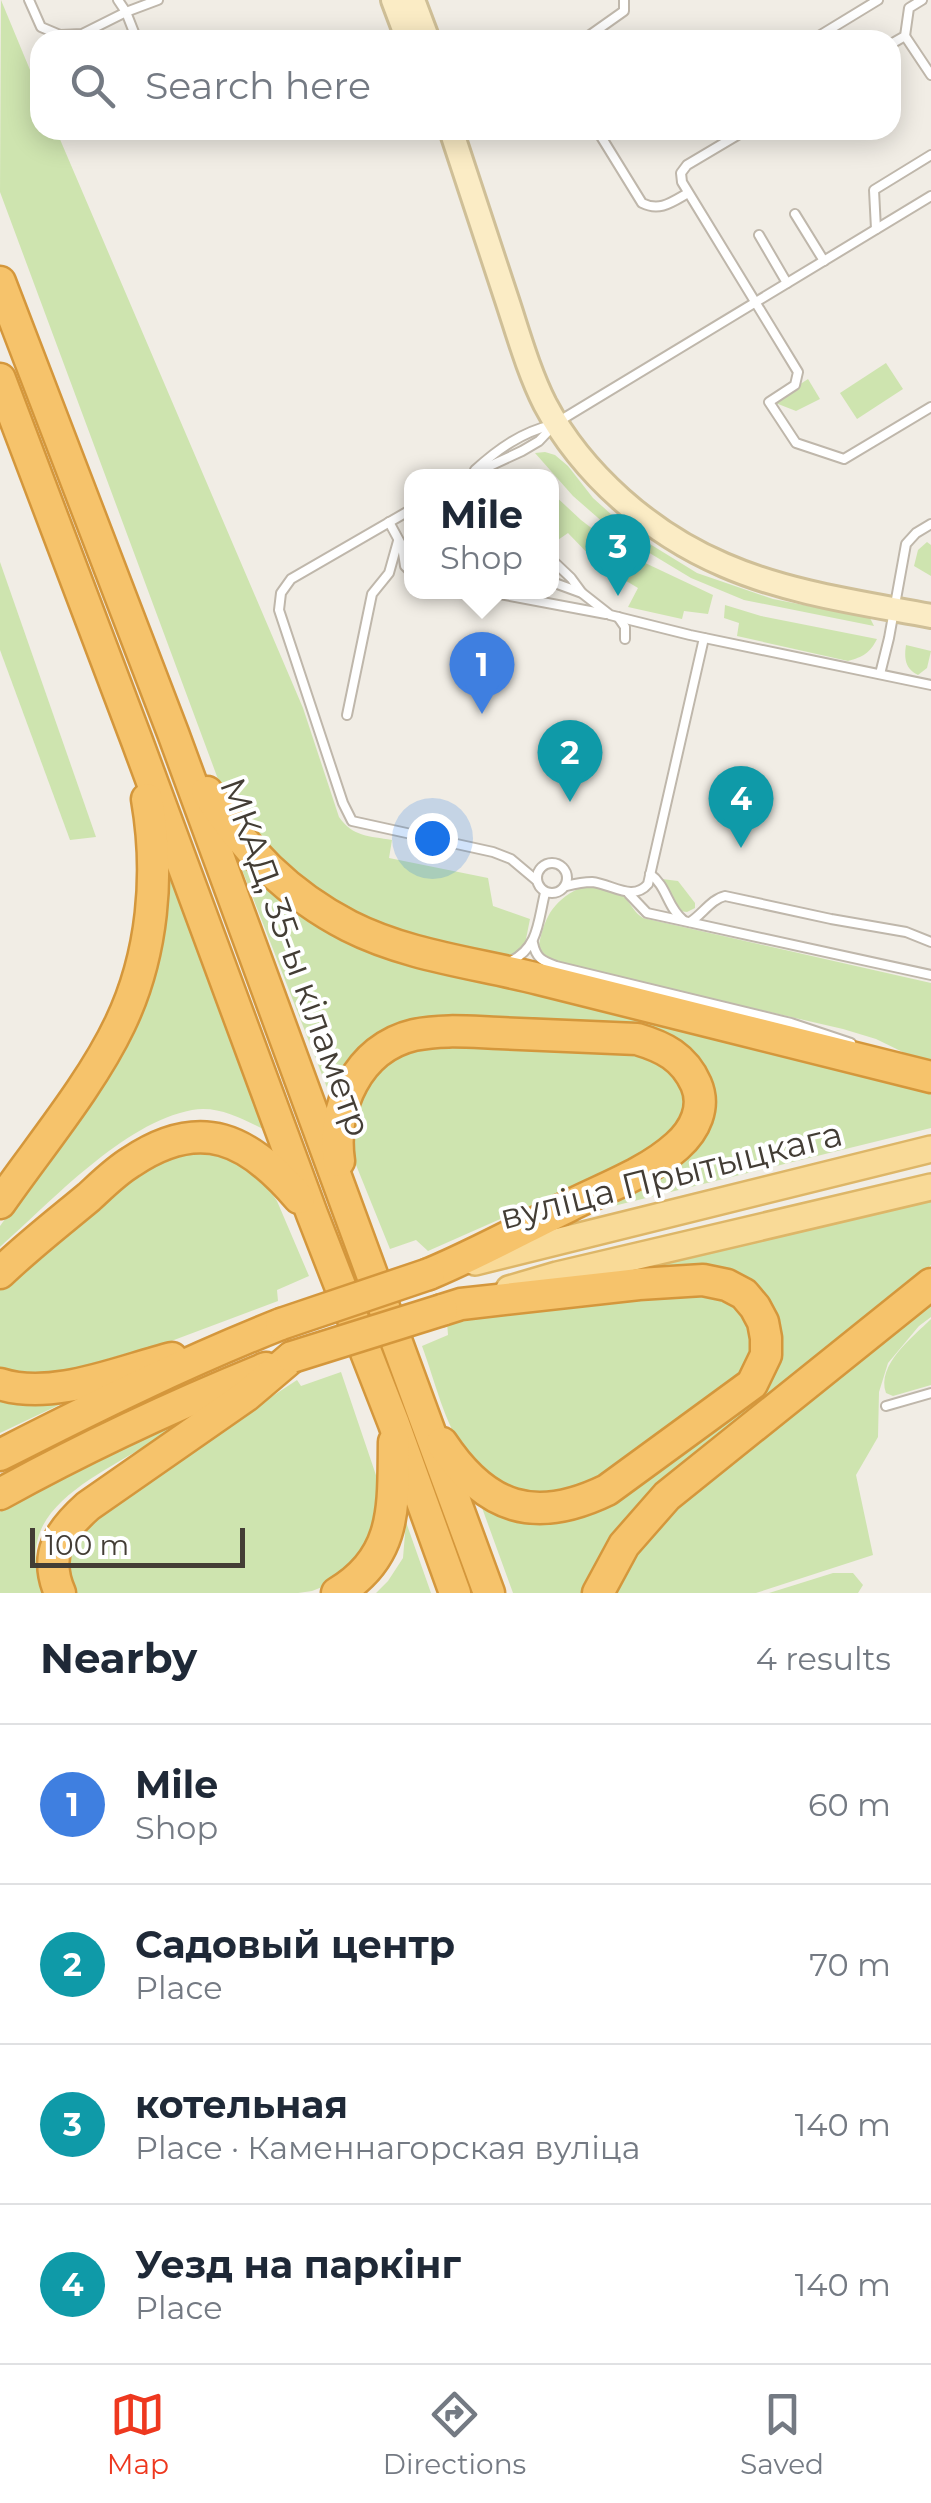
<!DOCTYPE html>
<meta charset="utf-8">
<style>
body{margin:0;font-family:Montserrat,sans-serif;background:#f6f6f7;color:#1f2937}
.scale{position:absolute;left:30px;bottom:25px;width:215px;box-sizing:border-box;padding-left:10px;border:5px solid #433d35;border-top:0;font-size:28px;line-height:35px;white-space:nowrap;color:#433d35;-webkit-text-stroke:8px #fff;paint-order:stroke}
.you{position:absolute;left:432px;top:838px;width:35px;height:35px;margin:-25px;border:8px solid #fff;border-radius:50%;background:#1a73e8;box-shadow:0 0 0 15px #1a73e833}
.badge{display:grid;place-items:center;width:65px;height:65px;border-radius:50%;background:#ee381f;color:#fff;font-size:32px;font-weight:700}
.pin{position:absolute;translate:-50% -82px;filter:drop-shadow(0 2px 5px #0008)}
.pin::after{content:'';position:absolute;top:52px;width:35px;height:30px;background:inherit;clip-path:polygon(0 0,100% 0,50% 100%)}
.popup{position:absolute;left:404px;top:469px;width:155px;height:130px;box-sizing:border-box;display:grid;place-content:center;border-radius:20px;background:#fff;filter:drop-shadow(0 2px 8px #0005);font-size:32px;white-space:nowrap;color:#747a83}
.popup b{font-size:38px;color:#1f2937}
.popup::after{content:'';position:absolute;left:50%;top:100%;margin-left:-20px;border:20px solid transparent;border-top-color:#fff}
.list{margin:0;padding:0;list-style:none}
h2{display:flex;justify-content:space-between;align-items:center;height:130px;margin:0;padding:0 40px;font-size:42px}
h2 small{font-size:32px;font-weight:400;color:#747a83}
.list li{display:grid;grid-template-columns:65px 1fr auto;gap:30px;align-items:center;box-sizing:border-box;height:160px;padding:0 40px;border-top:2px solid #e0e1e3}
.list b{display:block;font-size:38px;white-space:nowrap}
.list p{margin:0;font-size:32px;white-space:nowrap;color:#747a83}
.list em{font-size:32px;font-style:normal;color:#747a83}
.icon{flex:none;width:55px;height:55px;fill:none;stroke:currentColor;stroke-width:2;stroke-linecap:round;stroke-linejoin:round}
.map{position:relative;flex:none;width:931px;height:1593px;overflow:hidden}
.search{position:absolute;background:#fff;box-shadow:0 5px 25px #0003;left:30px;right:30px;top:30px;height:110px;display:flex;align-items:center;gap:25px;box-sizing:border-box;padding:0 35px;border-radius:30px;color:#747a83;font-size:38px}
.sheet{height:770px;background:#fff}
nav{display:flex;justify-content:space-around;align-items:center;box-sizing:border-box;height:140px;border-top:2px solid #e0e1e3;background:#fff;font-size:28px;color:#747a83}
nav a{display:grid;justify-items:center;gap:5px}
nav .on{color:#ee381f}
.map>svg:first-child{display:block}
.green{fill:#cee4af}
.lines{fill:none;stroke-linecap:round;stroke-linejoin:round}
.lane-casing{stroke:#bfb7ab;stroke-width:12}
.secondary-casing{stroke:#cfbf97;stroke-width:28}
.primary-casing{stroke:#ddb668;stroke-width:30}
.highway-casing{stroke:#d4973c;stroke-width:35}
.lane{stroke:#fff;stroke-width:8}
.secondary{stroke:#fbecc5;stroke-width:22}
.primary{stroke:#f9da97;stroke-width:25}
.highway{stroke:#f6c36b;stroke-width:30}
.highway-bridge-casing{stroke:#d4973c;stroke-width:35;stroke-linecap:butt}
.highway-bridge{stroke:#f6c36b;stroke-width:30}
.labels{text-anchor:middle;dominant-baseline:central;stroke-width:8;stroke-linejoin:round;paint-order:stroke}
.street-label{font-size:35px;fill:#433d35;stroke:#fff}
</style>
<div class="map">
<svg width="931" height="1593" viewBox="0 0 931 1593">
<rect width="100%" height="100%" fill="#f1ede5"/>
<!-- green -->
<g class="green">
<path d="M1 0 40 94V130H56L303 708 339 817C353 837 369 836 392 840L389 858 488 878 493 906 530 919 524 949 511 960C431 941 348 926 285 869 263 849 245 821 225 798L0 192Z"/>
<polygon points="886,363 903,389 857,419 840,393"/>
<polygon points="808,379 820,399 796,411 773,402"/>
<polygon points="545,452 555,455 568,466 593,498 632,533 697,573 773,599 870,618 874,626 744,600 691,578 613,531 573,496 535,453"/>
<polygon points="552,493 581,520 624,553 713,595 708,614 684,611 682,619 628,607 638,588 598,564 568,533 555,542 552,541"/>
<polygon points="927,542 931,545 931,576 914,566 918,550"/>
<polygon points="0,562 96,837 70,840 0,650"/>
<path d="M725 605 761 616 877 639C870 653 863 657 848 661L737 636 739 623 724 618Z"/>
<path d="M906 645 931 651 927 668 918 675C905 669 904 658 906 645Z"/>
<polygon points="232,844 322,920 931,1084 931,1128 569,1217 683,1163 704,1141 715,1116 714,1091 706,1067 687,1045 660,1029 627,1023 441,1016 417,1020 333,1103"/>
<path d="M172 866 265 1130C243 1119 218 1105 192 1110 123 1123 52 1201 0 1247V1226L118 1062 159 961Z"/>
<polygon points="662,879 678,881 695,903 695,908 687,912 679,911"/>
<path d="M584 886C598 888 617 887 626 899 633 907 634 912 643 918L931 983V1061L915 1058 876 1039 843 1029 552 962 543 955 539 945C545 914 555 899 584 886Z"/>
<path d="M433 1046 636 1051 660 1057 688 1094C684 1134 662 1142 630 1162L428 1251 416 1240 390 1249 352 1155V1123L360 1098 377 1074 399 1056Z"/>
<polygon points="221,1147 257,1172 277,1201 309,1276 277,1290 278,1301 174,1340 38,1379 0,1372 0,1287 144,1166 178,1149"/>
<polygon points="931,1197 931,1265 671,1475 584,1593 513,1593 477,1494 528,1516 754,1394 761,1296 581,1281"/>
<path d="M699 1290C740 1299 739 1305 755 1341L744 1374 583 1489C574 1492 563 1496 553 1496 521 1497 485 1480 466 1453 444 1423 435 1381 422 1346L448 1335 447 1322 516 1308Z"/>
<path d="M931 1296V1317L919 1326 888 1363 879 1392 878 1437 856 1475 873 1555 756 1593H612C639 1523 724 1463 781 1417 831 1377 881 1336 931 1296Z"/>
<path d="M931 1319V1385L893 1396 886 1393C876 1365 913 1337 931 1319Z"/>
<polygon points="341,1372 380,1487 375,1536 345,1578 312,1591 298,1593 76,1593 69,1582 67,1563 69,1545 96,1512 297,1380 301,1386"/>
<path d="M233 1391C205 1409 176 1427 147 1445 113 1466 55 1493 40 1532 32 1553 36 1573 44 1593H0V1512L131 1441Z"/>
<polygon points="82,1394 0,1433 0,1397 24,1404"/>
<polygon points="406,1522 431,1593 376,1593 388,1581 403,1558"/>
<polygon points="833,1573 853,1573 863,1585 858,1593 769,1593"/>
</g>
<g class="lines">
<!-- lane casing -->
<g class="lane-casing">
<g id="lane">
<polyline points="29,0 41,27 60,35 82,34 126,12 158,0"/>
<polyline points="118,0 126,12 137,40"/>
<polyline points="905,36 931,75"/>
<polyline points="814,39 878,0"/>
<polyline points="583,40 624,11 624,0"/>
<polyline points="891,44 905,36 909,8 922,0"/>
<path d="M597 130 642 203C660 212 672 202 688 193"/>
<polyline points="746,130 687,165 681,173 682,182 798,372 795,385 769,402 796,443 844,459 931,407"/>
<polyline points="795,214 824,261"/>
<polyline points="876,229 874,190 931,155"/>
<polyline points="759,235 787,283"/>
<path d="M475 470C498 449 522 432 552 425"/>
<polyline points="466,477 522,451 539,441 556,423 589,403 931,196"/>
<polyline points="412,509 291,579 281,593 279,610 343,803 352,821 493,852 511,859 536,880"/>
<polyline points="389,522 402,546 412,551"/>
<polyline points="402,546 405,566 412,573"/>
<polyline points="552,560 571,578 582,593"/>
<polyline points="552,575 555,571 553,561"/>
<polyline points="552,582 582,593 610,615 690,635 931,685"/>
<polyline points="489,592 606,614"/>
<polyline points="618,617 625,627 625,639"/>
<polyline points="880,674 889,638 906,544 916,533 931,524"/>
<polyline points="347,715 372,594 389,573 398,541"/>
<circle cx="552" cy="878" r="15"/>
<path d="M650 874C667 886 667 907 683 920"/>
<path d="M566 886C574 884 583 882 592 882 612 884 633 902 648 884L704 638"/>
<polyline points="629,894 647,913 931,975"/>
<path d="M690 922C702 915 711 899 725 896L831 919 906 932 931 942"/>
<path d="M533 943C536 958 542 961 556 966L791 1023 851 1043"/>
<path d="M511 961C539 947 538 921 545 893"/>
<polyline points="886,1406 931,1393"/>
</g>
</g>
<!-- secondary casing -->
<g class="secondary-casing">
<g id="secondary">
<polyline points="393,0 408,40"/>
<polyline points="413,0 428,40"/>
<path d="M451 130C469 186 488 241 506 297 518 333 528 370 545 404 582 474 651 534 724 565 788 593 862 603 931 616"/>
</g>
</g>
<!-- primary casing -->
<g class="primary-casing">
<g id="primary">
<polyline points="475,1262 931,1149"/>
<polyline points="509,1289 557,1275 931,1187"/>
</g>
</g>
<!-- highway casing -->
<g class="highway-casing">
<g id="highway">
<polyline points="0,282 173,733 489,1593"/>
<polyline points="0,379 137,741 312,1214 394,1424 455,1593"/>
<path d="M207 792C245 850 287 894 349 926 408 956 476 963 539 979 670 1012 800 1044 931 1077"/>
<path d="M339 1161C331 1108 358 1048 414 1035 442 1029 471 1032 499 1033 545 1035 591 1037 637 1039 664 1047 684 1057 696 1084 706 1107 695 1130 677 1146 647 1173 605 1188 569 1206 522 1229 477 1254 429 1274"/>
<path d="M0 1203C39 1147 91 1085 120 1024 153 955 160 874 147 799"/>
<path d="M0 1273C28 1246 59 1222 89 1197 102 1185 116 1171 131 1162 201 1115 249 1139 299 1198"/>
<path d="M442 1310 461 1304 639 1284 703 1280 727 1285 744 1294 755 1307 763 1322 766 1338V1355L752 1384 607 1490C535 1525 486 1509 442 1443"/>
<path d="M0 1384C53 1401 120 1371 172 1358"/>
<path d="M0 1455C92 1408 185 1362 281 1324"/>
<path d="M0 1494C87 1446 175 1405 266 1368"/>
<path d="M60 1593C43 1554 60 1531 88 1506L246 1396 292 1357"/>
<path d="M337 1593C398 1557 393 1505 394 1442"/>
<polyline points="598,1593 624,1545 667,1496 931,1284"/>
</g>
</g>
<!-- lane -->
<use href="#lane" class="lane"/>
<!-- secondary -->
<use href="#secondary" class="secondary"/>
<!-- primary -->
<use href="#primary" class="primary"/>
<!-- highway -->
<use href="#highway" class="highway"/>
<!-- highway-bridge casing -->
<g class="highway-bridge-casing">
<g id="highway-bridge">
<polyline points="281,1324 429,1274"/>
<polyline points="292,1357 442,1310"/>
</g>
</g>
<!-- highway-bridge -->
<use href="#highway-bridge" class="highway-bridge"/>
</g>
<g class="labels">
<!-- street labels -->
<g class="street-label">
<text transform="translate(296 957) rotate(70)">МКАД, 35-ы кіламетр</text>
<text transform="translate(671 1175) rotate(-14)">вуліца Прытыцкага</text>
</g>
</g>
</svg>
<div class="scale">100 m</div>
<div class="you"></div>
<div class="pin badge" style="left:482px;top:714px;background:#3f7fe0">1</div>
<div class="popup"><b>Mile</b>Shop</div>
<div class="pin badge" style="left:570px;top:802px;background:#0f9aa8">2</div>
<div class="pin badge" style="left:618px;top:596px;background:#0f9aa8">3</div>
<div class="pin badge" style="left:741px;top:848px;background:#0f9aa8">4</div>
<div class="search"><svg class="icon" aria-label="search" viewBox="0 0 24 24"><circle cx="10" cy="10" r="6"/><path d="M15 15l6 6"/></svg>Search here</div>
</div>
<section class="sheet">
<h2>Nearby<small>4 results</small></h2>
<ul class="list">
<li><span class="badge" style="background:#3f7fe0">1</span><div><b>Mile</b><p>Shop</p></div><em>60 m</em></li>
<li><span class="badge" style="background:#0f9aa8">2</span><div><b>Садовый центр</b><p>Place</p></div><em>70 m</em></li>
<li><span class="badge" style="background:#0f9aa8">3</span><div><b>котельная</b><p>Place · Каменнагорская вуліца</p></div><em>140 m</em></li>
<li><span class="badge" style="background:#0f9aa8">4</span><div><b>Уезд на паркінг</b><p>Place</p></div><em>140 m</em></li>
</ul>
</section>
<nav>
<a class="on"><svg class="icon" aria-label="map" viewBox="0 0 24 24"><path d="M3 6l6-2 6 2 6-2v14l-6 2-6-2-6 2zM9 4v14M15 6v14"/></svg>Map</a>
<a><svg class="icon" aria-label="directions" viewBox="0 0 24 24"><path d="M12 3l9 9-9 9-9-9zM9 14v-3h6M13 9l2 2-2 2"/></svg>Directions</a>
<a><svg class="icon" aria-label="saved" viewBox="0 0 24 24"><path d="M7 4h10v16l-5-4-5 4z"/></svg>Saved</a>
</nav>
